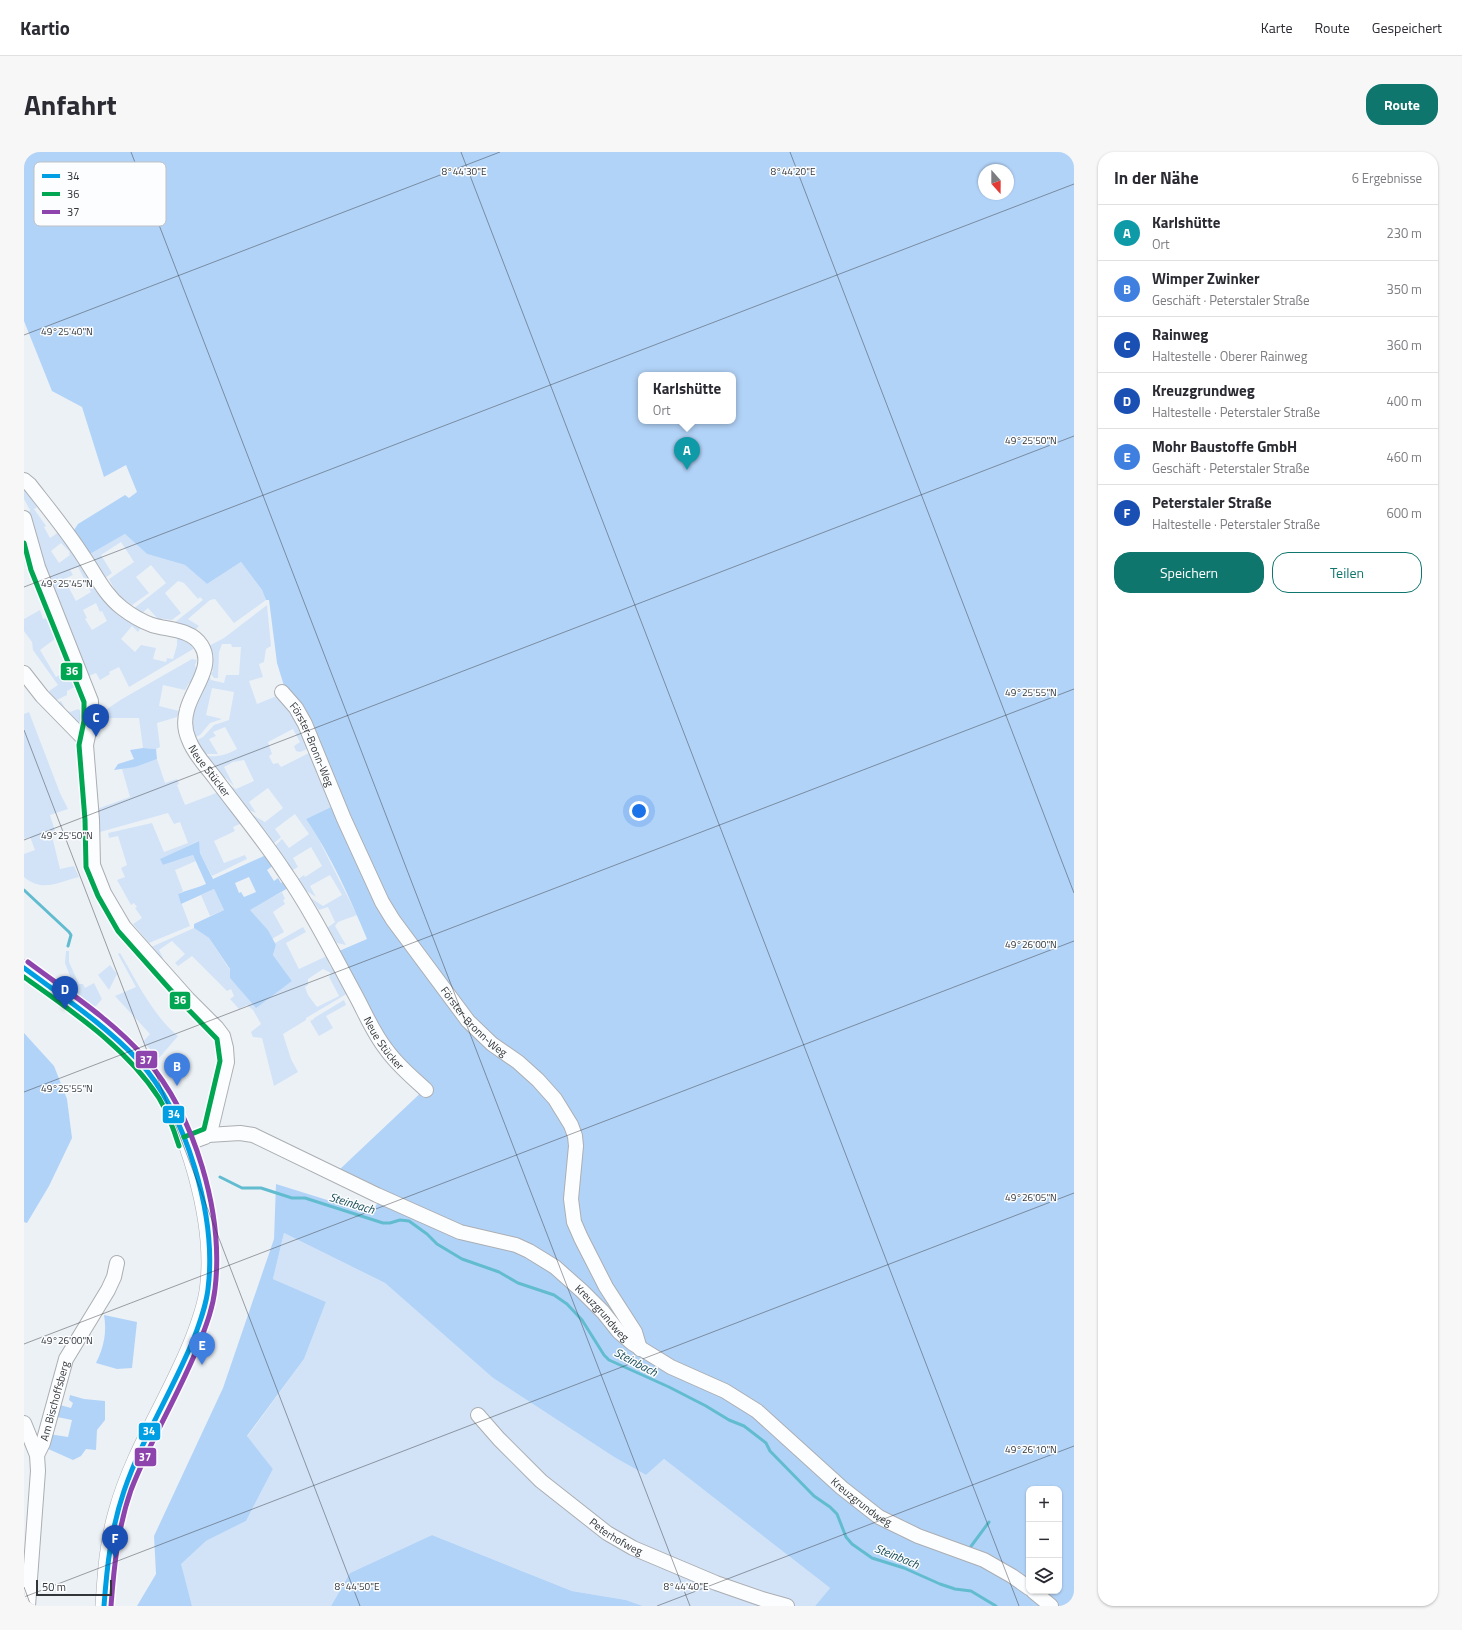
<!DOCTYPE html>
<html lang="de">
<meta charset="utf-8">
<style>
body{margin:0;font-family:"Titillium Web",sans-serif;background:#f7f7f7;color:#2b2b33}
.controls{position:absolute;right:12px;bottom:12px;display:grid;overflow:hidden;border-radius:8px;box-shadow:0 1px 3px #0004}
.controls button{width:36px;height:36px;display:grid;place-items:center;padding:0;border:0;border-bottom:1px solid #e1e1e2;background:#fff;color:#2b2b33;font:20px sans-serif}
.compass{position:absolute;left:954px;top:12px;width:36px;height:36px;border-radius:50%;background:#fff;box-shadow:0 1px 3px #0004;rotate:159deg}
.scale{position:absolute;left:12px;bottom:10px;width:76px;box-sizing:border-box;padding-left:4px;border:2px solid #323639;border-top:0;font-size:11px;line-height:14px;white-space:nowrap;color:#323639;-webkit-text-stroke:3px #fbfdff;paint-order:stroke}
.you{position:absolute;left:615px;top:659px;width:14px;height:14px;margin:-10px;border:3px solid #fff;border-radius:50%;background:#1a73e8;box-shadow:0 0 0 6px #1a73e833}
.badge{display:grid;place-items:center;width:26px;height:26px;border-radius:50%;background:#0f766e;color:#fff;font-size:13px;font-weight:700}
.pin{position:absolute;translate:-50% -33px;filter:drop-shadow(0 1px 2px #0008)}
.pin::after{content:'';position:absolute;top:21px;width:14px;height:12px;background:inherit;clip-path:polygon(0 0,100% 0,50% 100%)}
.popup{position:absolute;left:614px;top:220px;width:98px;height:52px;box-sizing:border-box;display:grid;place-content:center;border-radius:8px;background:#fff;filter:drop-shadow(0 1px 3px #0005);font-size:13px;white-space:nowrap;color:#7c7c81}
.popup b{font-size:15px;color:#2b2b33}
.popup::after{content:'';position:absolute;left:50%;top:100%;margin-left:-8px;border:8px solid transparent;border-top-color:#fff}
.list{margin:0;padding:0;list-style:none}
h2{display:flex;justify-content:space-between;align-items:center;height:52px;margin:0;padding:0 16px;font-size:17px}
h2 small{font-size:13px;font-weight:400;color:#7c7c81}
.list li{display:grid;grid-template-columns:26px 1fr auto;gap:12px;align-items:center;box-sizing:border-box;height:56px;padding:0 16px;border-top:1px solid #e1e1e2}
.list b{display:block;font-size:15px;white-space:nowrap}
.list p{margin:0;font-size:13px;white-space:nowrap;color:#7c7c81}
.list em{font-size:13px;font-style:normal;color:#7c7c81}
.actions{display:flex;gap:8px;padding:12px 16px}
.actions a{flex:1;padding:9px 0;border:1px solid #0f766e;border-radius:16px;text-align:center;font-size:14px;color:#0f766e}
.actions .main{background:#0f766e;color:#fff}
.icon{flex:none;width:22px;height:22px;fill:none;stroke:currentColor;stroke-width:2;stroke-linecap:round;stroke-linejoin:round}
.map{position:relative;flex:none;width:1050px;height:1454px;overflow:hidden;border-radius:16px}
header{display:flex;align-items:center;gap:24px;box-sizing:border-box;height:56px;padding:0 20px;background:#fff;border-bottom:1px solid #e1e1e2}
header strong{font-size:19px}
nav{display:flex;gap:22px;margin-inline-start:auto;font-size:14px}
.intro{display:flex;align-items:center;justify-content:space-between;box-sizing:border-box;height:96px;padding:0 24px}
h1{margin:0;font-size:28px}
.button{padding:10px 18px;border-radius:16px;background:#0f766e;color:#fff;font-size:14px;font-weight:700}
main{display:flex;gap:24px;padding:0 24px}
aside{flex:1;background:#fff;border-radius:16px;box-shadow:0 1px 3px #0004}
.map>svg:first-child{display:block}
.green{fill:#d2e3f7;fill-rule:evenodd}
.forest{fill:#b2d3f8;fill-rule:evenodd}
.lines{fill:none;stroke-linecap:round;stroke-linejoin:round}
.stream{stroke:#62bccf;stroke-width:3}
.minor-casing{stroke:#abaeb2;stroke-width:16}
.major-casing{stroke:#abaeb2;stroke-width:18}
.minor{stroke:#fcfdfe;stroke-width:14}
.major{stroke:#fcfdfe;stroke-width:17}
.bus-1-casing{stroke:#fbfdff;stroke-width:8}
.bus-2-casing{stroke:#fbfdff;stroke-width:8}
.bus-3-casing{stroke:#fbfdff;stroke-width:8}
.bus-1{stroke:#009ee2;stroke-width:5}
.bus-2{stroke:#00a651;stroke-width:5}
.bus-3{stroke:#8e44ad;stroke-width:5}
.ticks{fill:none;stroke:#323639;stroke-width:1;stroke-opacity:0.45}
.labels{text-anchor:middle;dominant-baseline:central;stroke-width:3;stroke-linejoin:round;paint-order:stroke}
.street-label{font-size:11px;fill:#323639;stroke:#fbfdff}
.water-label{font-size:12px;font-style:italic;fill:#194c56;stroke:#fbfdff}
.key{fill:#fbfdff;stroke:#bfc1c4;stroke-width:1}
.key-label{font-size:11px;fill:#323639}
.ticks-label{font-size:10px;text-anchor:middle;fill:#323639;stroke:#fbfdff;stroke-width:3;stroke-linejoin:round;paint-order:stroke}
.line-badge{stroke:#fbfdff;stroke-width:1.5}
.badge-label{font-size:11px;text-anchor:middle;font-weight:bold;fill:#fff}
</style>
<header>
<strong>Kartio</strong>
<nav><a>Karte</a><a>Route</a><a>Gespeichert</a></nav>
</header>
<div class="intro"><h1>Anfahrt</h1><a class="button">Route</a></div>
<main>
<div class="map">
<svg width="1050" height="1454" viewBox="0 0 1050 1454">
<rect width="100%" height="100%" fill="#ecf1f6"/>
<!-- green -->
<g class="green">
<path d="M0 335 13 355 10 357 22 374 20 375 26 386 35 380 82 451 99 466 117 475 114 480 108 474 97 487 111 500 117 493 132 496 129 507 142 510 143 506 149 507 153 493V485L167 490 171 496 105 535 95 515 85 520 86 522 76 528 72 521 65 524 29 437 31 435 28 429 25 428 4 362 6 358 0 347ZM37 391 46 400 45 401 46 403 35 411 27 399ZM54 415 67 440 52 449 40 427 49 423 46 418ZM72 451 76 460 78 459 83 469 68 478 61 467 63 466 59 458Z"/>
<path d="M101 382 123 402 161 413 183 432 217 410 238 438 242 448 210 471 191 447 186 448 164 467 175 474 172 477 150 471 179 448 176 445 174 447 160 431 154 429 141 441 157 461 148 468 133 466 124 456 116 463 109 457 142 431 127 413 112 425 125 441 108 453C97 447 90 438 85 427L110 410 97 390 77 403 88 421 81 426 66 402Z"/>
<path d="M243 453 247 494 242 497 240 510 235 512 239 525 225 529 233 552 255 543 271 558 286 596 276 600 272 599 270 594 276 590 269 577 244 590 248 602 245 604 249 612 254 611 257 615 289 599 309 654 282 667 292 682 333 763 314 770 311 774 322 793 313 791 303 776 311 770 304 755 295 758 287 746 299 754 318 743 306 723 286 734 292 745 281 738 273 728 280 723 281 725 298 714 287 695 269 706 274 715 267 719 251 694 258 687 265 696 285 682 271 662 251 677 257 685 247 694 222 659 241 670 259 656 244 636 225 650 232 661 220 656 201 630 212 637 230 629 220 608 209 610 200 615 210 634 202 626 198 627 182 604C195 605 202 603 213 597L201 575 189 580 192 584 185 587 194 602H180L173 588 179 585 190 573 205 568 210 540 188 536 182 563 198 567 186 571 176 583 172 585C161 563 175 542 185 522L187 528 200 531 202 523H215L217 495H208L207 492H198L195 500 194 526H190L187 522 189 519C186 511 188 502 185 494L200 486Z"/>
<polygon points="16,458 19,467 28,464 36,483 16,498 32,525 49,516 56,532 43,539 43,543 29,550 22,541 34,533 9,498 8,490 0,479 0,467"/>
<polygon points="168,507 173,508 171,513 173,519 168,532 165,531 161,538 139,533 135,554 155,559 153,565 133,571 136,595 132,597 119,596 115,566 79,566 74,568 74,563 98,547"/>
<path d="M37 549 42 558 46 560 54 557 63 563C61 569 58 571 51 571L31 552Z"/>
<path d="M5 560 36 641 44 657 26 663 31 679 27 680 36 717 50 714 55 725C34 730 19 741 0 725V702L11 698 6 685 1 687 0 685V562Z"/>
<polygon points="133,607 141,631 153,627 155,632 153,633 161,653 195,640 218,671 209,675 211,679 190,689 200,711 221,703 223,707 188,724 176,701 174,689 137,707 139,713 169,703 172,709 151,718 159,739 154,742 166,774 125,791 109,772 118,766 111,756 113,755 110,751 107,753 93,728 101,725 97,716 103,713 94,684 85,686 84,681 128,671 140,700 164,691 156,670 150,672 144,661 76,680 72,678 73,657 106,645 98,617"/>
<polygon points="190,737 200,758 186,764 177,743"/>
<polygon points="258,740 261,747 259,748 261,752 249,760 260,780 248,787 244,778 225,758"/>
<path d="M279 775 282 780 262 791 275 817 305 803V812L310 819 315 820 326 840 282 866V868L259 882 267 907 274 920 250 934 238 886 229 885 227 880 237 872 229 858 223 853 215 857 206 847 210 844 207 837 203 839 168 804 154 814 151 811 161 802 148 789 135 798 139 806 136 808 125 796 170 776 185 786 206 818 255 838 268 829 249 803 252 793 251 791ZM299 817 307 821 305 825 315 844 293 855 284 843 281 835 284 833V827Z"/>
<polygon points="42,799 45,799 45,810 55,832 59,832 61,836 70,831 78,847 72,854 67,856 55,847 41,811"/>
<path d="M96 801C112 828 129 864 154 884L135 906 119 890 126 882 91 844 112 835 94 802Z"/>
<polygon points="86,813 93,822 85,838 74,823"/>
<polygon points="320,848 322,853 302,864 309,876 295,884 286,869 290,867 290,866"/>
<polygon points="260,1081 361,1131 469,1226 590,1305 622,1323 640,1307 806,1436 791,1454 619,1454 602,1448 548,1439 408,1383 326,1421 307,1454 168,1454 156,1412 182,1389 222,1369 249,1317 223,1285 280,1207 302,1150 249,1127"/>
</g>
<!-- forest -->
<g class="forest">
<path d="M0 0H1050V1454H791L806 1436 640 1307 622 1323 590 1305 469 1226 361 1131 260 1081 249 1127 302 1150 280 1207 223 1284 249 1317 222 1369 182 1389 157 1412 168 1454H113L132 1422 130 1384 199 1236 250 1087 252 1032 348 1062 358 1041 315 1018 404 934 363 893 315 799 343 787C326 746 307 704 282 667L309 654 261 537 253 511 245 448H242L238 438 217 410 183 432 161 413 123 402 101 382 66 402 50 378 54 372 101 343 105 346 113 340 102 313 80 325 58 255 28 239 0 169ZM960 18H984V42H960ZM617 223H709V269H617ZM1005 1337H1035V1439H1005Z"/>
<polygon points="119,596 132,597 133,607 111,615 90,618 94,612 110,607 106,598"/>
<path d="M175 689 176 701 189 727 242 703 250 713 243 718 250 729 254 726 257 731 261 729 264 736 226 758 244 778 252 793 249 803 268 829 232 856 206 826V817L185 786 170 776V772L200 758 190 737 157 752 154 742C163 738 173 736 182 732L169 703 139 713 136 707ZM225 725 232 740 220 745 217 740 215 741 211 731Z"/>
<polygon points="0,881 30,914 43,947 48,986 25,1034 3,1071 0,1070"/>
<path d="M80 1163 113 1170 108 1216 93 1217 72 1211C80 1195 83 1180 80 1163Z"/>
<polygon points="46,1243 60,1247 81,1249 81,1268 73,1278 72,1298 62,1297 57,1304 49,1308 22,1296 25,1282 44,1285 48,1268 33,1265 36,1253 47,1256 49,1251 45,1248"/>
<polygon points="408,1383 548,1439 602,1448 619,1454 307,1454 326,1421"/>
</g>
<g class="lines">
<!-- stream -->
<g class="stream">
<polyline points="0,738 45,780 47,783 44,794"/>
<polyline points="196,1025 218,1036 237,1036 268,1046 281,1046 359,1071 366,1071 376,1068 385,1069 403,1082 413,1092 438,1107 475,1120 494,1131 530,1143 543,1152 558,1168 580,1203 585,1208 645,1235 682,1254 705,1268 720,1274 742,1291 746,1299 790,1344 806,1355 813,1362 822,1385 828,1392 848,1406 880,1416 916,1432 931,1437 947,1439 972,1454"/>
<polyline points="945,1397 965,1370"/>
</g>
<!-- minor casing -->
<g class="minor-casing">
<g id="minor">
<path id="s1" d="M0 328 6 333C24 356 43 379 59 404 72 423 80 442 98 456 107 463 117 469 128 473 144 478 167 477 177 493 191 514 168 537 163 558 160 568 161 579 165 588 170 602 182 614 191 626 214 657 239 687 260 719 288 759 310 804 333 846 342 863 350 882 362 897 373 913 388 925 402 938"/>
<polyline points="0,366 14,415 67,549 67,570 62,593 68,668 69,713 80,741 100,775 164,847 193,876 199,884 202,896 203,910 186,981 181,985 162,992"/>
<polyline points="0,521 18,544 62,589"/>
<path id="s2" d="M258 540 272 556 281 572 320 667 358 750 369 768 444 869 468 892 494 910 514 928 531 947 547 973 551 984 552 994 547 1047 550 1070 557 1086 582 1135 611 1180 616 1197"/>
<path id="s3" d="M184 983 216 981 229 983 353 1043 436 1080 492 1093 505 1099 531 1115 558 1139 579 1160 595 1180 608 1191 647 1215 701 1239 733 1259 818 1336 855 1365 894 1384 960 1408 988 1424 1005 1436"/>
<path id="s4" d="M454 1263 475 1287 517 1329 583 1381 609 1396 692 1431 738 1447 763 1454"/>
<polyline points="0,1271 13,1303 14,1319 4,1454"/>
<path id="s5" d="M13 1303 19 1291 42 1207 84 1138 90 1125 93 1111"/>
<polyline points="1009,1439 1027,1454"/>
</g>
</g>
<!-- major casing -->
<g class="major-casing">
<path id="major" d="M0 816C44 849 94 881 128 925 165 972 191 1070 185 1130 184 1149 177 1168 170 1186 147 1245 110 1298 93 1360 84 1391 82 1422 80 1454"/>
</g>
<!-- minor -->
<use href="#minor" class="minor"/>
<!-- major -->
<use href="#major" class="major"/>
<!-- bus-1 casing -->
<g class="bus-1-casing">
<path id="bus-1" d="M0 816C39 845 80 872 114 908 163 962 193 1065 184 1137 182 1154 176 1170 170 1186 149 1238 118 1286 100 1339 87 1377 83 1414 80 1454"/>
</g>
<!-- bus-2 casing -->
<g class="bus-2-casing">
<g id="bus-2">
<polyline points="0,391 7,418 60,550 60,569 55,593 61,668 62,715 74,744 94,779 159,852 193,887 196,909 180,977 160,985"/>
<path d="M0 825C49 860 102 895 135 946 144 961 150 978 155 994"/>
</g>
</g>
<!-- bus-3 casing -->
<g class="bus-3-casing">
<path id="bus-3" d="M4 810C44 840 88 868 121 906 171 963 200 1062 191 1137 189 1155 183 1171 177 1187 157 1239 127 1286 107 1338 94 1375 90 1414 87 1454"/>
</g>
<!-- bus-1 -->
<use href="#bus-1" class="bus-1"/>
<!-- bus-2 -->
<use href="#bus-2" class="bus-2"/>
<!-- bus-3 -->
<use href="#bus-3" class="bus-3"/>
</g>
<!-- ticks -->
<path class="ticks" d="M107 0 666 1454M437 0 995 1454M766 0 1050 741M0 183 476 0M0 435 1050 32M0 578 336 1454M0 688 1050 284M0 940 1050 537M0 1192 1050 789M0 1435 7 1454M0 1445 1050 1041M633 1454 1050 1294"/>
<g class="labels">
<!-- street labels -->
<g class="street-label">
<text stroke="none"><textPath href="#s2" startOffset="61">Förster-Bronn-Weg</textPath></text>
<text stroke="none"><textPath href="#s1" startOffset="388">Neue Stücker</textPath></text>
<text stroke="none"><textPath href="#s2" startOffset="385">Förster-Bronn-Weg</textPath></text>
<text stroke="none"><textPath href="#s1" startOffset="712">Neue Stücker</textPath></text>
<text stroke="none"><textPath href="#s3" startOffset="442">Kreuzgrundweg</textPath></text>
<text stroke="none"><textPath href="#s5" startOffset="57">Am Bischoffsberg</textPath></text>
<text stroke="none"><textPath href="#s3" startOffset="766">Kreuzgrundweg</textPath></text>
<text stroke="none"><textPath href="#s4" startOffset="185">Peterhofweg</textPath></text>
</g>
<!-- water labels -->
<g class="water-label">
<text transform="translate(328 1051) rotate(17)">Steinbach</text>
<text transform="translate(612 1210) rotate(28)">Steinbach</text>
<text transform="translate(873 1404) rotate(22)">Steinbach</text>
</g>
</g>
<!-- legend -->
<rect x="10" y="10" width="132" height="64" rx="6" class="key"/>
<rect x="18" y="22" width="18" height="4" fill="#009ee2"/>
<rect x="18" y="40" width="18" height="4" fill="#00a651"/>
<rect x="18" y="58" width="18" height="4" fill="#8e44ad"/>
<g class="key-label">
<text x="43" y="28">34</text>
<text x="43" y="46">36</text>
<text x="43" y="64">37</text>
</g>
<g class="ticks-label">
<text x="440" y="23">8°44'30"E</text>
<text x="769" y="23">8°44'20"E</text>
<text x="43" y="183">49°25'40"N</text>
<text x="1007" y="292">49°25'50"N</text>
<text x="43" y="435">49°25'45"N</text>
<text x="1007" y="544">49°25'55"N</text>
<text x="43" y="687">49°25'50"N</text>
<text x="1007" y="796">49°26'00"N</text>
<text x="43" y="940">49°25'55"N</text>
<text x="1007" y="1049">49°26'05"N</text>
<text x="43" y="1192">49°26'00"N</text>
<text x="1007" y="1301">49°26'10"N</text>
<text x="333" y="1438">8°44'50"E</text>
<text x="662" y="1438">8°44'40"E</text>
</g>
<g class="line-badge">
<rect x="36" y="510" width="23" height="19" rx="4" fill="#00a651"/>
<rect x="145" y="839" width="22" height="19" rx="4" fill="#00a651"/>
<rect x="111" y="898" width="23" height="19" rx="4" fill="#8e44ad"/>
<rect x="138" y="953" width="23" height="19" rx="4" fill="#009ee2"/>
<rect x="114" y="1270" width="23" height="19" rx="4" fill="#009ee2"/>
<rect x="110" y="1295" width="23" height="20" rx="4" fill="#8e44ad"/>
</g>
<g class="badge-label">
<text x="48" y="523">36</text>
<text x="156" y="852">36</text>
<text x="122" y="912">37</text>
<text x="150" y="966">34</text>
<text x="125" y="1283">34</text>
<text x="121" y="1309">37</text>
</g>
</svg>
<div class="controls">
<button>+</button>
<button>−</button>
<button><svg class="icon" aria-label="layers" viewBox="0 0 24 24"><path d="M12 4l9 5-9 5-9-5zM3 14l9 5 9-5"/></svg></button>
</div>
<svg class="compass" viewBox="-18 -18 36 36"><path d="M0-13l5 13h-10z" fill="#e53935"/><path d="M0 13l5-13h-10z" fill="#7c7c81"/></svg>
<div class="scale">50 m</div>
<div class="you"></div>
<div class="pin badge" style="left:663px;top:318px;background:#0f9aa8">A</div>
<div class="popup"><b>Karlshütte</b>Ort</div>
<div class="pin badge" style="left:153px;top:934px;background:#3f7fe0">B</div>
<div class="pin badge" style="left:72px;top:585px;background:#1a4fb4">C</div>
<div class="pin badge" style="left:41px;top:857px;background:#1a4fb4">D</div>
<div class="pin badge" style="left:178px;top:1213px;background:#3f7fe0">E</div>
<div class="pin badge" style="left:91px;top:1406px;background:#1a4fb4">F</div>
</div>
<aside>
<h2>In der Nähe<small>6 Ergebnisse</small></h2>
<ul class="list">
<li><span class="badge" style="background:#0f9aa8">A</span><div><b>Karlshütte</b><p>Ort</p></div><em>230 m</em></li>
<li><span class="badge" style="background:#3f7fe0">B</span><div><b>Wimper Zwinker</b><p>Geschäft · Peterstaler Straße</p></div><em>350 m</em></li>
<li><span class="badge" style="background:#1a4fb4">C</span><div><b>Rainweg</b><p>Haltestelle · Oberer Rainweg</p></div><em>360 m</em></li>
<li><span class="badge" style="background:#1a4fb4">D</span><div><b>Kreuzgrundweg</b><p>Haltestelle · Peterstaler Straße</p></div><em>400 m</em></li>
<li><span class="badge" style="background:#3f7fe0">E</span><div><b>Mohr Baustoffe GmbH</b><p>Geschäft · Peterstaler Straße</p></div><em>460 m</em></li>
<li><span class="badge" style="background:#1a4fb4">F</span><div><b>Peterstaler Straße</b><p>Haltestelle · Peterstaler Straße</p></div><em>600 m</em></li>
</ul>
<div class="actions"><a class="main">Speichern</a><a>Teilen</a></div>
</aside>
</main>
